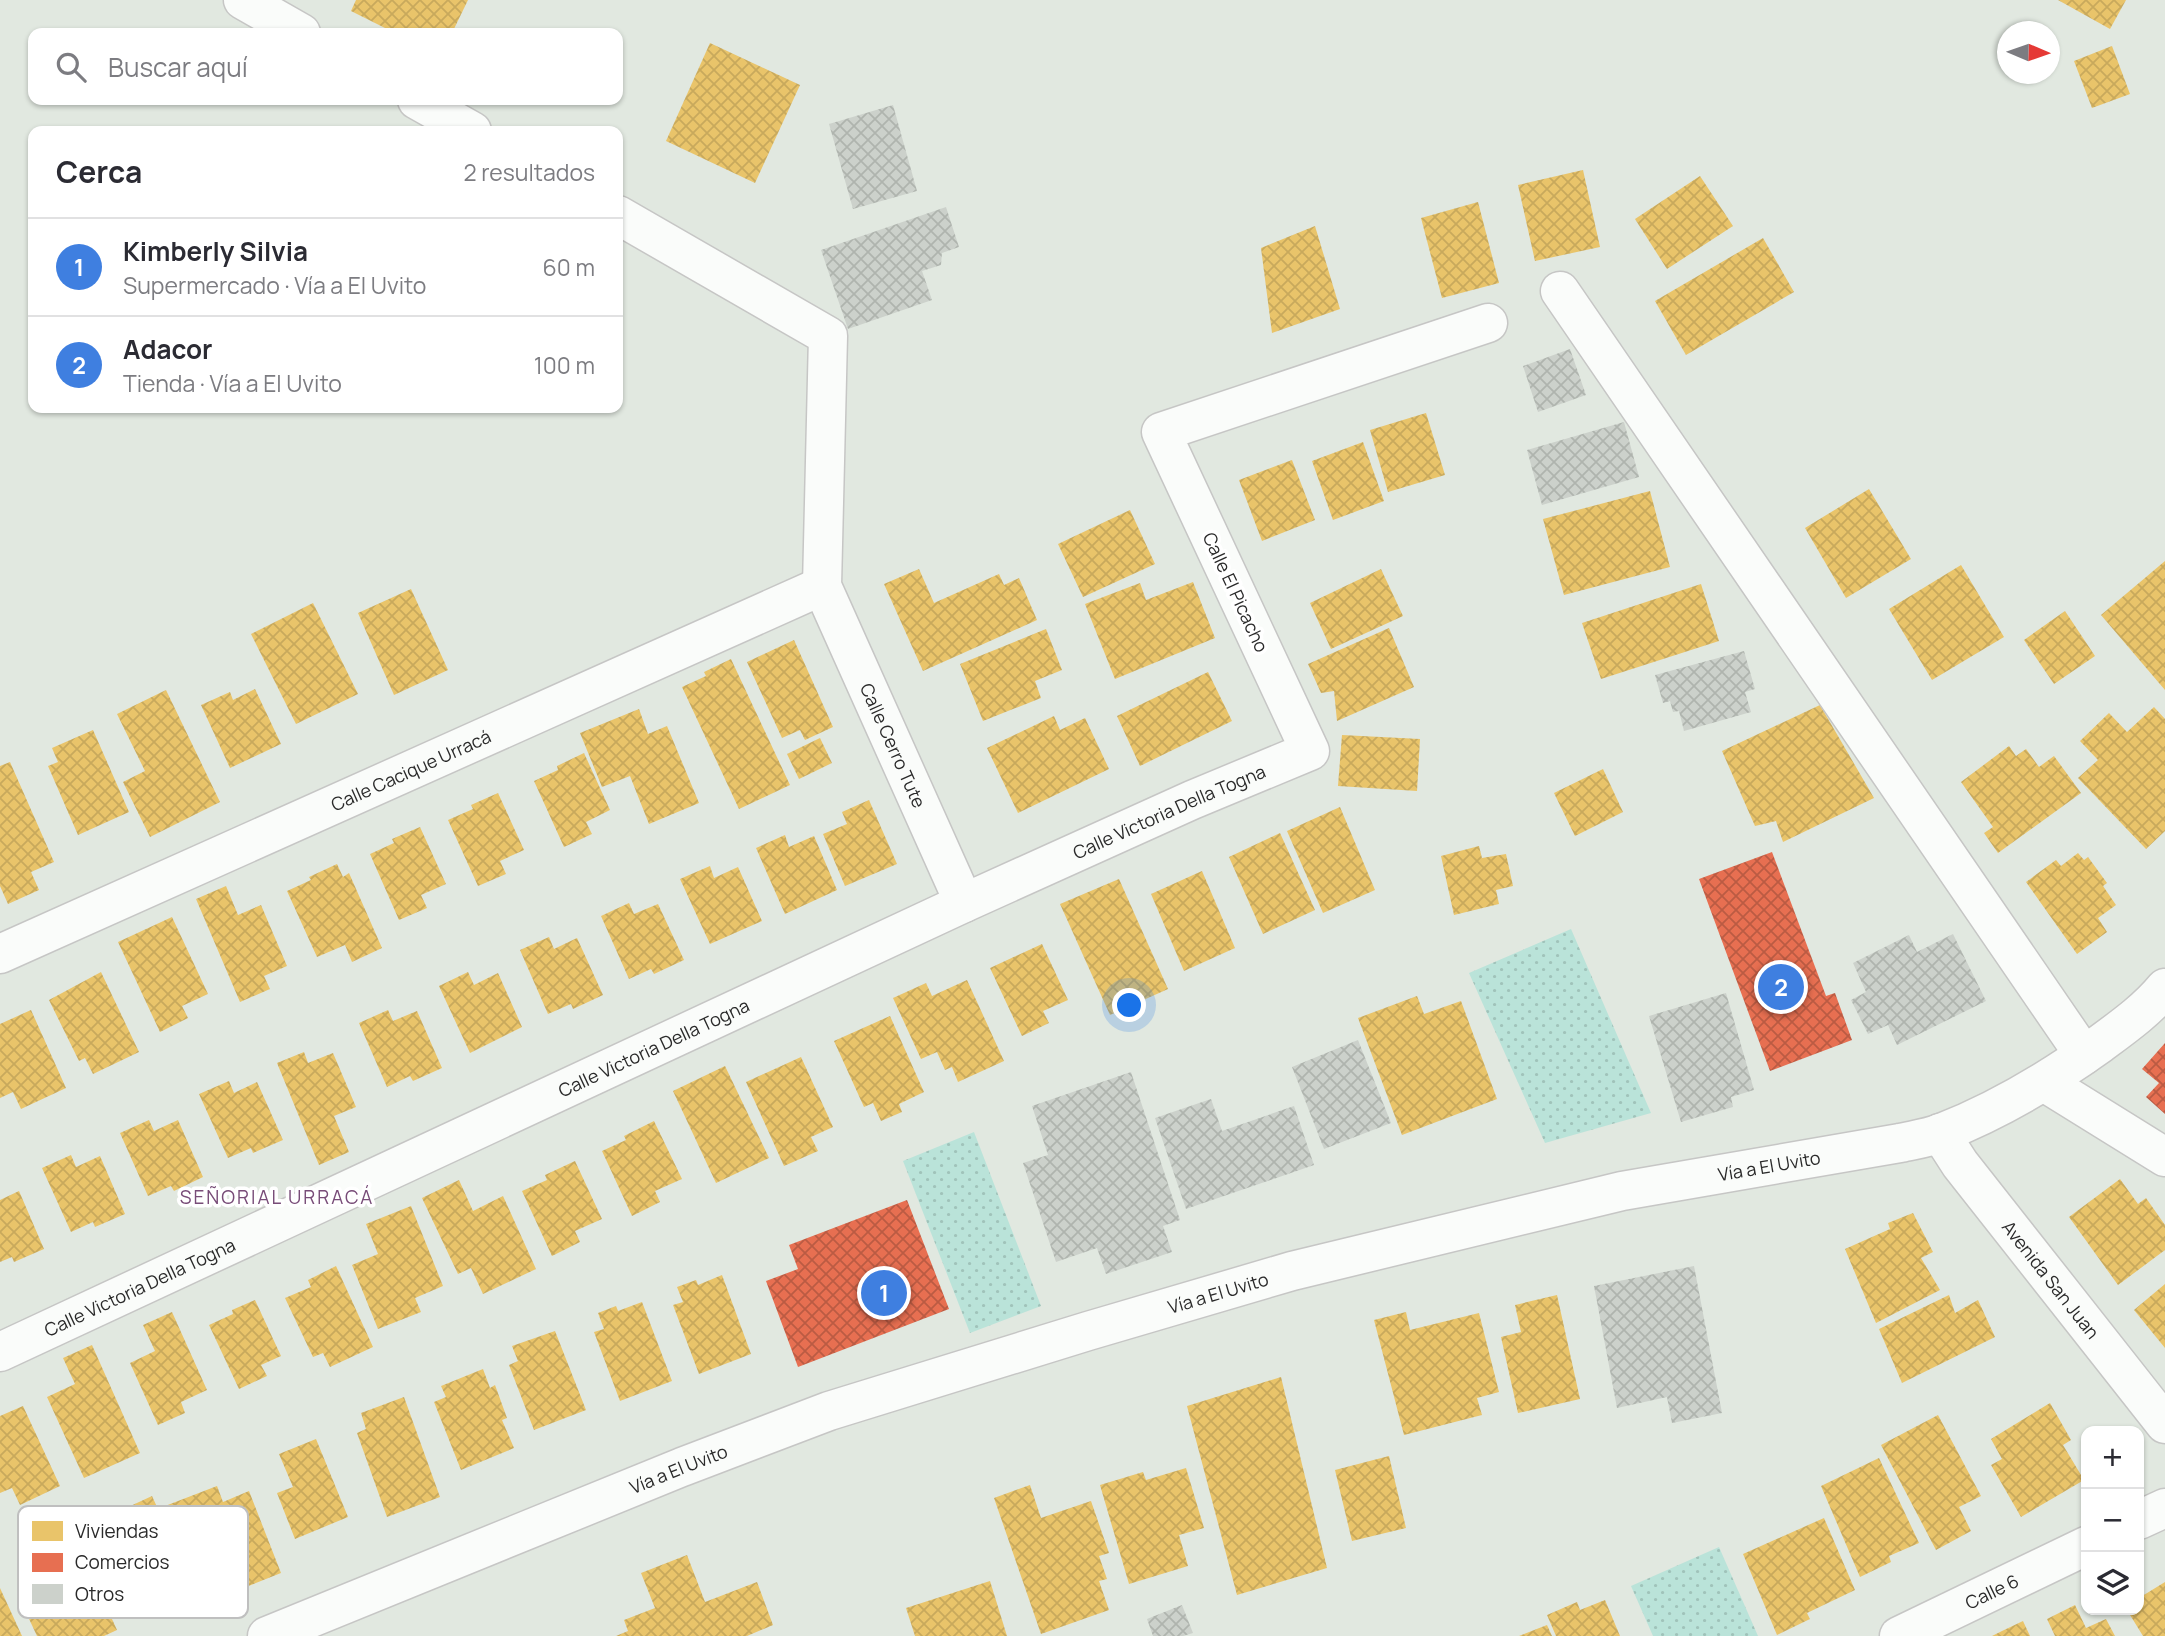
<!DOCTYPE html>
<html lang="es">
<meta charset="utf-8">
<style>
body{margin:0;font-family:Manrope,sans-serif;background:#f2f2f3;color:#2b2b33}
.controls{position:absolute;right:21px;bottom:21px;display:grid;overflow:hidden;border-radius:14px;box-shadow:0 2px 5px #0004}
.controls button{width:63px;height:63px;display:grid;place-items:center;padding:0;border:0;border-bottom:2px solid #e1e1e2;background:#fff;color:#2b2b33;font:35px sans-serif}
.compass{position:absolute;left:1997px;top:21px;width:63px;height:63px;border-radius:50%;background:#fff;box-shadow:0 2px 5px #0004;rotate:92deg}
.you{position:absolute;left:1130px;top:1006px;width:24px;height:24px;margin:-18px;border:5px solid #fff;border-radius:50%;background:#1a73e8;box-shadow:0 0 0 10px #1a73e833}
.badge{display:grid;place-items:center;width:46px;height:46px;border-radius:50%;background:#6a6c6a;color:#fff;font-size:23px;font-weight:700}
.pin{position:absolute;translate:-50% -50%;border:4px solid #fff;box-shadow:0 2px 7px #0006}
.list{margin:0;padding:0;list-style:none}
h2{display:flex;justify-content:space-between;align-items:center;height:91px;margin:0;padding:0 28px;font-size:30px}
h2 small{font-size:23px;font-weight:400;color:#7c7c81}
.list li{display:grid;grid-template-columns:46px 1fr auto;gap:21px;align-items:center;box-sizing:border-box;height:98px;padding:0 28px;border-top:2px solid #e1e1e2}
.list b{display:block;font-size:26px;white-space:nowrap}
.list p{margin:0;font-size:23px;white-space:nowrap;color:#7c7c81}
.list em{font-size:23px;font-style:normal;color:#7c7c81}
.icon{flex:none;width:38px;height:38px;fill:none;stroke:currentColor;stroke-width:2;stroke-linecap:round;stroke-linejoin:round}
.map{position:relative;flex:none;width:2165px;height:1636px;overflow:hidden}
.search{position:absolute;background:#fff;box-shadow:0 2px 5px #0004;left:28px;top:28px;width:595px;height:77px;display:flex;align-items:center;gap:18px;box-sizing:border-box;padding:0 24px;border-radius:14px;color:#7c7c81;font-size:26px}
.panel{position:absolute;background:#fff;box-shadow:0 2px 5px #0004;left:28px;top:126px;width:595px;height:287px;border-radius:14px}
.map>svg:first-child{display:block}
.grass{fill:url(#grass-dots)}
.homes{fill:url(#homes-cross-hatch)}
.shops{fill:url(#shops-cross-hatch)}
.building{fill:url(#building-cross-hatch)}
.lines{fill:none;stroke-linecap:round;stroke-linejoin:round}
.street-casing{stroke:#c6c6c5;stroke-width:41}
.secondary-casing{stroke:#c6c6c5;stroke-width:41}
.street{stroke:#fafcfa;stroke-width:38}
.secondary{stroke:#fafcfa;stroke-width:38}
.labels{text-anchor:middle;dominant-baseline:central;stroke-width:7;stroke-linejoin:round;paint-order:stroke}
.street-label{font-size:18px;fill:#2a2a2a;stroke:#fff}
.neighbourhood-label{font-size:19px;letter-spacing:2px;fill:#784c78;stroke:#fff}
.key{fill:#fff;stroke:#bfbfbf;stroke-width:2}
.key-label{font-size:19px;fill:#2a2a2a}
</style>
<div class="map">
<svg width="2165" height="1636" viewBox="0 0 2165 1636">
<defs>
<pattern id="grass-dots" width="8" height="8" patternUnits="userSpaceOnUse" patternTransform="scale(1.75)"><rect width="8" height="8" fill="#bae3d9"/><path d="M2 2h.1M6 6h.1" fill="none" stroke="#a0c3ba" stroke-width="1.8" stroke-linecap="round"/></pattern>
<pattern id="homes-cross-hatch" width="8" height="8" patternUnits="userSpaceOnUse" patternTransform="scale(1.75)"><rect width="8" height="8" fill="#e9c46a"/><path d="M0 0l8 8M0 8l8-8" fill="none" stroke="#c8a95c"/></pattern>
<pattern id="shops-cross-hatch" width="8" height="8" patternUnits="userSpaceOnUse" patternTransform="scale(1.75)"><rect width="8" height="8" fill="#e76f51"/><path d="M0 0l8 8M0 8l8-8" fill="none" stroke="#bb5b43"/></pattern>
<pattern id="building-cross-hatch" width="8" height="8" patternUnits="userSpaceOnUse" patternTransform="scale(1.75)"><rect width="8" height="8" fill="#ccd1cb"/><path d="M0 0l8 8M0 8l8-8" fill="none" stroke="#afb4ae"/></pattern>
</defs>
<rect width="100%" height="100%" fill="#e1e8e0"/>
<!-- grass -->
<g class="grass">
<polygon points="1571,929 1651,1113 1545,1143 1469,973"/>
<polygon points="974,1132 1041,1306 970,1333 903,1161"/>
<polygon points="1719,1547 1758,1636 1653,1636 1631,1586"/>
</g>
<!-- homes -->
<g class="homes">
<polygon points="356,0 468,0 452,33 395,33 351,11"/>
<polygon points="2058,0 2126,0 2110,29"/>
<polygon points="710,43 800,85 755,183 666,141"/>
<polygon points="2112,46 2130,94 2092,108 2074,61"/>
<polygon points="1583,170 1600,247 1535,261 1518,185"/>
<polygon points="1700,176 1733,226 1667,269 1635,219"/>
<polygon points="1478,202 1499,283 1442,298 1421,218"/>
<polygon points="1315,226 1340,309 1272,333 1261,248"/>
<polygon points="1763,238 1794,292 1686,355 1655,301"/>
<polygon points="1426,413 1445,475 1388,492 1370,430"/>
<polygon points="1363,442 1384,501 1333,520 1312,461"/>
<polygon points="1292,460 1315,520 1262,541 1239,480"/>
<polygon points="1869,489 1911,559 1846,598 1805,528"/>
<polygon points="1650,491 1670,567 1564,595 1543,519"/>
<polygon points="1130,510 1155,564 1083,597 1058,544"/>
<polygon points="2165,561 2165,690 2101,615"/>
<polygon points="1961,565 2004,637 1932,680 1889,609"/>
<polygon points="919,569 934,603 999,574 1004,585 1019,578 1037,620 923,671 884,584"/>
<polygon points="1381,569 1403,616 1331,649 1310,603"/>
<polygon points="1193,582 1215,638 1115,679 1085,604 1140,583 1146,600"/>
<polygon points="1701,584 1719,641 1601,679 1582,623"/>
<polygon points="411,589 448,670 394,695 358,613"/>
<polygon points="313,603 358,694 296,724 251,634"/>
<polygon points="2065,611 2095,656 2054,684 2024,640"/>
<polygon points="1389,628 1414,687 1337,721 1334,691 1321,693 1308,664"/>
<polygon points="1046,629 1062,670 1035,681 1041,698 983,721 960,664"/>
<polygon points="794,640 833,727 805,740 800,730 782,738 747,662"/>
<polygon points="731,659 790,785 739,809 682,687 706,676 704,672"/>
<polygon points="1208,672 1232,721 1140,766 1117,716"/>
<polygon points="255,689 281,744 230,768 201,705 230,692 233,700"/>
<polygon points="166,690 220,802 150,837 123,782 145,771 117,714"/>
<polygon points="1820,705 1874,798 1783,842 1776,821 1755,826 1722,751"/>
<polygon points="2154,707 2165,719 2165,831 2146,849 2078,778 2098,760 2080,741 2109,713 2127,732"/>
<polygon points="639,709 648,734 667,726 699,803 649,824 630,776 602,787 580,733"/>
<polygon points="1054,716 1060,730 1085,718 1109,769 1018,813 987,748"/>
<polygon points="93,730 129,812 78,835 48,766 58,762 52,748"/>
<polygon points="1342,735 1420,739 1417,791 1338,786"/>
<polygon points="820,738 832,763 799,779 787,754"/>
<polygon points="2009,746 2016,756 2026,749 2039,767 2054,756 2081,793 1998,853 1984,833 1993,827 1961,782"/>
<polygon points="584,753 610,810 586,822 592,834 564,847 534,781 558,770 557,766"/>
<polygon points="10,762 54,862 31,872 39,890 8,904 0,886 0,766"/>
<polygon points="1603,769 1623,812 1575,836 1554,793"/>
<polygon points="498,793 524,850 500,861 506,874 478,886 448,820 473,809 471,805"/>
<polygon points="869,800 897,864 845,886 823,834 847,824 842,812"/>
<polygon points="1340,807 1375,890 1323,913 1287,831"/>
<polygon points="420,827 446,884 421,895 427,908 399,920 370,854 394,843 392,839"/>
<polygon points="1280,833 1315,910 1263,934 1229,857"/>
<polygon points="785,835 789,847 814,836 837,890 785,914 756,848"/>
<polygon points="1479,846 1482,858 1506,854 1513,886 1496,890 1499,904 1454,915 1441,856"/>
<polygon points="2078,853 2084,860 2088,857 2107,883 2103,886 2116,905 2098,918 2107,932 2077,954 2026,882 2056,860 2061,866"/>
<polygon points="337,864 343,877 349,873 382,948 352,962 345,945 317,957 287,891 311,880 309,877"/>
<polygon points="710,866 714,878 738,867 762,921 710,944 680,879"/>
<polygon points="1202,871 1235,948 1184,971 1151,894"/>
<polygon points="1119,879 1168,989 1110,1015 1060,904"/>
<polygon points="226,886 238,915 261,905 287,966 264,976 270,989 240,1002 196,899"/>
<polygon points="629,903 634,914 658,904 684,960 654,974 651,969 629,979 601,916"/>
<polygon points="172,917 208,994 182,1006 188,1018 160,1032 118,942"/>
<polygon points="549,937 554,949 577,938 603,995 573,1009 571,1004 548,1014 520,950"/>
<polygon points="1042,944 1068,1000 1043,1011 1049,1023 1022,1036 990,968"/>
<polygon points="101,972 139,1052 93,1074 85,1058 79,1061 49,1000"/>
<polygon points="468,972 474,985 498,973 522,1027 470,1053 439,986"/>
<polygon points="967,980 1004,1061 958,1082 952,1067 945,1070 937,1052 921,1059 893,998 926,983 932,996"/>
<polygon points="1417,996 1424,1014 1461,1001 1497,1099 1402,1135 1358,1018"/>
<polygon points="31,1010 66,1088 21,1109 13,1092 0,1098 0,1024"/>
<polygon points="388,1010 393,1021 417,1011 442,1068 413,1081 410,1076 387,1087 359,1023"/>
<polygon points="890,1016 924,1092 899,1104 902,1112 881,1121 873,1103 864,1107 834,1041"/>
<polygon points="304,1052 308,1063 333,1053 356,1107 334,1116 349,1152 319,1165 277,1063"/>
<polygon points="801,1057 833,1127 811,1137 818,1151 784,1166 746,1082"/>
<polygon points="725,1066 769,1158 716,1183 673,1091"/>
<polygon points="229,1081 234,1093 257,1082 283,1140 253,1153 251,1148 228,1158 199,1094"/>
<polygon points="149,1120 154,1131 178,1120 203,1177 174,1191 171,1186 148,1196 120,1133"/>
<polygon points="654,1121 682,1179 655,1191 660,1202 632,1216 602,1151 626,1140 624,1136"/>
<polygon points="71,1155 76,1167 100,1156 125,1214 95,1227 93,1222 71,1232 42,1168"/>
<polygon points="575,1161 602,1219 575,1231 580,1242 552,1256 522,1191 547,1180 545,1175"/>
<polygon points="2120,1179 2138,1204 2146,1198 2165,1225 2165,1250 2118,1285 2069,1217"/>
<polygon points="459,1180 473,1211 503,1196 536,1269 483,1294 471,1268 458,1274 422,1198"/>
<polygon points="19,1191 44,1249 14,1262 12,1257 0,1262 0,1200"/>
<polygon points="411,1206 443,1286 415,1298 421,1312 378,1329 352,1265 378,1254 366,1224"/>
<polygon points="1913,1213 1933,1252 1921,1258 1940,1290 1876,1323 1845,1249 1890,1229 1888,1223"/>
<polygon points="336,1266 373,1347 330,1367 323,1353 313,1357 285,1298 311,1287 308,1280"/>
<polygon points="722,1275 751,1354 699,1374 673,1305 683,1302 677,1287 696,1280 698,1285"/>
<polygon points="2165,1284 2165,1348 2134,1310"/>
<polygon points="1557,1295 1580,1399 1518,1413 1501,1337 1521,1332 1515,1305"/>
<polygon points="1949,1295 1955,1313 1978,1300 1995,1337 1902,1383 1879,1329"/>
<polygon points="255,1300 281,1356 261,1365 267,1376 239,1389 209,1325 233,1314 232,1310"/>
<polygon points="642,1302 672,1381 620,1401 594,1332 604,1329 598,1313 616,1306 618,1311"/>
<polygon points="172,1312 207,1390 181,1402 185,1413 158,1425 130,1363 155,1351 143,1325"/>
<polygon points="1406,1312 1410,1330 1479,1313 1499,1392 1477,1398 1482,1415 1404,1435 1374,1320"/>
<polygon points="555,1331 586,1410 534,1430 509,1365 518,1361 512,1346"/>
<polygon points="92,1345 140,1453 84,1478 47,1397 75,1384 63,1358"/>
<polygon points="483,1369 490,1388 495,1385 507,1418 502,1420 514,1448 461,1470 434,1402 446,1397 441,1386"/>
<polygon points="1281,1377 1327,1568 1237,1595 1187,1406"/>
<polygon points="404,1397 440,1497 387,1517 357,1433 366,1429 361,1413"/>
<polygon points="2050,1403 2071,1440 2063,1445 2084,1480 2021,1517 1991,1465 2002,1459 1991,1439"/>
<polygon points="23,1406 60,1486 20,1505 12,1488 0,1493 0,1416"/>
<polygon points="1938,1415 1981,1496 1959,1507 1971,1531 1936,1550 1881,1445"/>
<polygon points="316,1439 348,1517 295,1539 277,1493 293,1487 279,1454"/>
<polygon points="1389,1456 1406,1528 1352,1541 1335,1470"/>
<polygon points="1879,1458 1919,1543 1889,1556 1891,1562 1860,1577 1821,1486"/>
<polygon points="1186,1468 1204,1528 1179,1535 1188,1566 1129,1584 1100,1485 1143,1472 1146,1480"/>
<polygon points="1030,1485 1041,1518 1091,1501 1109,1553 1099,1556 1107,1579 1099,1581 1109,1610 1041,1634 994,1498"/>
<polygon points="217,1486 223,1502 249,1491 281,1573 204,1604 165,1506"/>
<polygon points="152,1496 195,1590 131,1618 96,1541 118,1530 111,1515"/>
<polygon points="1824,1518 1855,1590 1807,1613 1810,1619 1777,1635 1743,1554"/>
<polygon points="687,1555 705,1602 757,1582 773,1625 747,1636 616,1636 628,1631 624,1620 655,1608 641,1573"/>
<polygon points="86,1562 117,1630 104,1636 37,1636 17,1593"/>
<polygon points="990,1581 1007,1636 915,1636 906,1608"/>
<polygon points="2165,1582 2165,1636 2143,1636 2127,1610 2139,1610 2139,1598"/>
<polygon points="0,1588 22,1636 0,1636"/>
<polygon points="1605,1600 1620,1636 1556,1636 1547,1615 1577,1602 1580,1610"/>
<polygon points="2075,1605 2086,1628 2106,1619 2115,1636 2055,1636 2047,1619"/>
<polygon points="2023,1621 2030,1636 1992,1636 2002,1631"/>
<polygon points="1547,1625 1552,1636 1519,1636"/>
</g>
<!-- shops -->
<g class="shops">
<polygon points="1772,852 1826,996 1835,993 1852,1040 1770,1071 1699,879"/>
<polygon points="2165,1043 2165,1114 2146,1097 2159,1083 2142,1069"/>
<polygon points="907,1200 949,1309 798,1367 766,1281 798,1269 789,1245"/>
</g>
<!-- building -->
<g class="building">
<polygon points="893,105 917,191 853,209 829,124"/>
<polygon points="946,207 959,247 942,253 941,265 922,271 932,300 848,329 821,250"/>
<polygon points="1570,349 1586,395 1538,412 1523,366"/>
<polygon points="1624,422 1639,477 1542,505 1527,450"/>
<polygon points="1744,651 1755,689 1745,692 1751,712 1684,731 1679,711 1673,712 1670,701 1663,703 1655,675"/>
<polygon points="1953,934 1986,1001 1897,1045 1888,1025 1868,1034 1851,1000 1866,992 1853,963 1909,935 1917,952"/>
<polygon points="1726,993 1754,1090 1731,1097 1733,1107 1681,1122 1649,1016"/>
<polygon points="1358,1040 1391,1123 1324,1149 1292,1067"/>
<polygon points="1131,1072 1180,1220 1163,1226 1172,1252 1106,1274 1097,1248 1056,1262 1023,1163 1048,1155 1032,1106"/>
<polygon points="1211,1099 1222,1131 1294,1106 1314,1165 1186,1209 1155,1118"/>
<polygon points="1694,1266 1722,1413 1672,1423 1667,1397 1617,1408 1594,1286"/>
<polygon points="1182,1605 1193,1633 1183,1636 1153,1636 1147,1619"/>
</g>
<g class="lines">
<!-- street casing -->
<g class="street-casing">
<g id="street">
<polyline points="243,0 301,33"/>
<polyline points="417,100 472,131"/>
<path id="s1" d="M618 215 828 336 822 586 964 903"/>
<polyline points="1560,291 2084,1055"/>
<path id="s2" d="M0 954 822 586"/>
<polyline points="2044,1082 2165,1157"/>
<path id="s3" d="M1940 1133 1960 1164 2165 1424"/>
<path id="s4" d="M0 1352 964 903 1192 800 1310 751 1161 432 1488 323"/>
<polyline points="2139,1520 2165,1508"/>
<path id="s5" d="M1899 1636 2086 1546"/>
</g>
</g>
<!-- secondary casing -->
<g class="secondary-casing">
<g id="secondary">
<path id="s6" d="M267 1636 682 1467 829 1411 1088 1331 1292 1271 1622 1191 1900 1143C1913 1140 1928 1138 1941 1133 1998 1111 2051 1079 2100 1044 2123 1027 2147 1010 2165 988"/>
</g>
</g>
<!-- street -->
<use href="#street" class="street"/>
<!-- secondary -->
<use href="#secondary" class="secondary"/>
</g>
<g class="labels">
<!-- street labels -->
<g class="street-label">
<text transform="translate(1236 592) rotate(65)">Calle El Picacho</text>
<text stroke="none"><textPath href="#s1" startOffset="667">Calle Cerro Tute</textPath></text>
<text stroke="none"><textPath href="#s2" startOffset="450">Calle Cacique Urracá</textPath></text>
<text stroke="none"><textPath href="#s4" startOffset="1288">Calle Victoria Della Togna</textPath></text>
<text stroke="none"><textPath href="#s4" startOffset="721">Calle Victoria Della Togna</textPath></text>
<text stroke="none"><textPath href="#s6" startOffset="1578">Vía a El Uvito</textPath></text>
<text stroke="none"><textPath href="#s3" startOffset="184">Avenida San Juan</textPath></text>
<text stroke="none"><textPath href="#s4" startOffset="154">Calle Victoria Della Togna</textPath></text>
<text stroke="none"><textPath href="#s6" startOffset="1012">Vía a El Uvito</textPath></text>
<text stroke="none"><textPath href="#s6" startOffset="444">Vía a El Uvito</textPath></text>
<text stroke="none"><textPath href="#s5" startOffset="103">Calle 6</textPath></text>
</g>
<!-- neighbourhood labels -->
<g class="neighbourhood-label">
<text x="277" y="1197">SEÑORIAL URRACÁ</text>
</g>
</g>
<!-- legend -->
<rect x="18" y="1506" width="230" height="112" rx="10" class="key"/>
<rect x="32" y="1521" width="31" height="20" fill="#e9c46a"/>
<rect x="32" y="1553" width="31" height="19" fill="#e76f51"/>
<rect x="32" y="1584" width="31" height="20" fill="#ccd1cb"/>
<g class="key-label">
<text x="75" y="1538">Viviendas</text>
<text x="75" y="1569">Comercios</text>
<text x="75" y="1601">Otros</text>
</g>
</svg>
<div class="controls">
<button>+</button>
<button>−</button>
<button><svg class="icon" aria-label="layers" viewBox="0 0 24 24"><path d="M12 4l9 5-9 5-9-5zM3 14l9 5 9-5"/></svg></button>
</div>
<svg class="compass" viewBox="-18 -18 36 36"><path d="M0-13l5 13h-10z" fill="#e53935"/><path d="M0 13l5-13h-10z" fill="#7c7c81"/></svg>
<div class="you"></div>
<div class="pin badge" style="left:884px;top:1293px;background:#3f7fe0">1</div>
<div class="pin badge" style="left:1781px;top:987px;background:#3f7fe0">2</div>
<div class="search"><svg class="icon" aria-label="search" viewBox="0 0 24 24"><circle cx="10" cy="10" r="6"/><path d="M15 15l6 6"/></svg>Buscar aquí</div>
<section class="panel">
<h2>Cerca<small>2 resultados</small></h2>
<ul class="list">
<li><span class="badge" style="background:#3f7fe0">1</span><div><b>Kimberly Silvia</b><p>Supermercado · Vía a El Uvito</p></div><em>60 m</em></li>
<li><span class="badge" style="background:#3f7fe0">2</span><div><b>Adacor</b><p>Tienda · Vía a El Uvito</p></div><em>100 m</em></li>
</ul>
</section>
</div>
